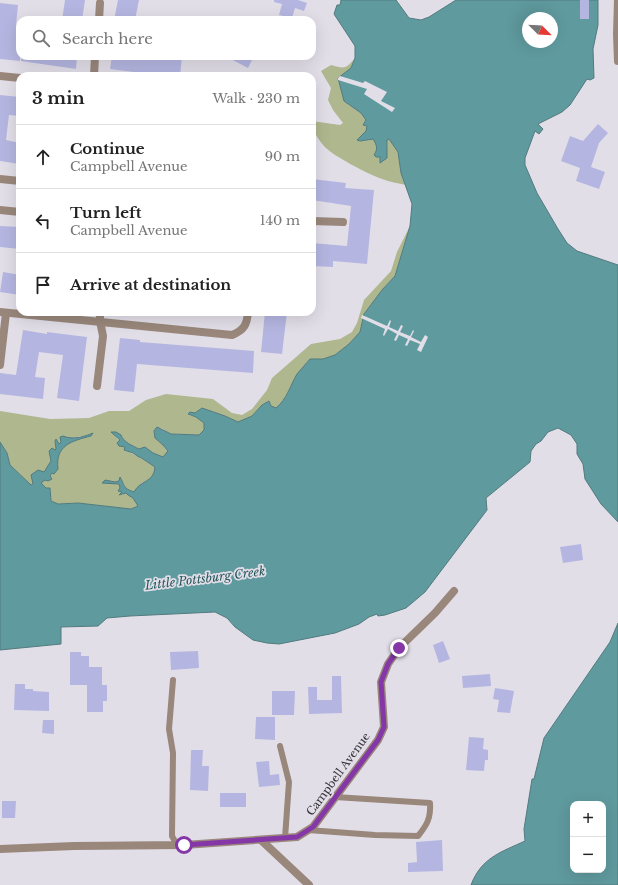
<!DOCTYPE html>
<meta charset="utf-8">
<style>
body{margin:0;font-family:"Libre Baskerville",serif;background:#f2f2f2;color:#222}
.controls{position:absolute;right:12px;bottom:12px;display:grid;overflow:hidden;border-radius:8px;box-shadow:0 4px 16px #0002}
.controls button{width:36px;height:36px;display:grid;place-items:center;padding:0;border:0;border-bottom:1px solid #e0e0e0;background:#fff;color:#222;font:20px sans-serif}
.compass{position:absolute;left:522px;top:12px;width:36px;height:36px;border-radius:50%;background:#fff;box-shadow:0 4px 16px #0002;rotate:114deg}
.stop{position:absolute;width:12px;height:12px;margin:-9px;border:3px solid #8536a7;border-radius:50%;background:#fff}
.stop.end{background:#8536a7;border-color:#fff;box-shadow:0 1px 4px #0008}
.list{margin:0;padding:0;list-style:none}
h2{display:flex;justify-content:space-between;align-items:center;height:52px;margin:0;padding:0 16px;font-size:17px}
h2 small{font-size:13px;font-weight:400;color:#767676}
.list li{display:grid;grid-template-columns:26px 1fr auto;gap:12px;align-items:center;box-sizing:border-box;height:64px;padding:0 16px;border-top:1px solid #e0e0e0}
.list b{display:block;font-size:15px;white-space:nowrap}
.list p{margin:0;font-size:13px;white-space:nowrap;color:#767676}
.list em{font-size:13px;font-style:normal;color:#767676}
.icon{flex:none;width:22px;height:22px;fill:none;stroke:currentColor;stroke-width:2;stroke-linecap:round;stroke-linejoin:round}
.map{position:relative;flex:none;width:618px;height:885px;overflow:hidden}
.search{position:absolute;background:#fff;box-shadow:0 4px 16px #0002;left:16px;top:16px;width:300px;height:44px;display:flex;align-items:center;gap:10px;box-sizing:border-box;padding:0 14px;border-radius:12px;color:#767676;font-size:15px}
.panel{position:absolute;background:#fff;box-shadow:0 4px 16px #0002;left:16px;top:72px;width:300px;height:244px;border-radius:12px}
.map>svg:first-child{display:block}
.green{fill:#aeb78e}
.water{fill:#5f9a9e;stroke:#527b7f;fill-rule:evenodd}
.pier{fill:#e2dee8}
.building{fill:#b4b6e1}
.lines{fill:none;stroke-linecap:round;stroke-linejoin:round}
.lane{stroke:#99877b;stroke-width:6}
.street{stroke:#99877b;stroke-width:8}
.route{stroke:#8536a7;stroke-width:5}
.labels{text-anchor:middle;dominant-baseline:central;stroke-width:3.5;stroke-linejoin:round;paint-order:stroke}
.street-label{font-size:11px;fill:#343236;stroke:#e2dee8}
.water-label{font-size:12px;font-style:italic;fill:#225659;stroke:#e2dee8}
</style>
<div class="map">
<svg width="618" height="885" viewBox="0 0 618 885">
<rect width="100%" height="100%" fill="#e2dee8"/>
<!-- green -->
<g class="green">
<path d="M355 58 352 68 344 101 361 113 366 120 363 125 367 126 366 131 360 137V141L373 139C377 144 381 156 380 162L387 158C386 152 388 146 387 139H389L398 152 401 173 406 185C398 183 390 182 382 179 370 175 331 155 324 146 318 139 312 130 312 121L340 125 343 123 333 110 328 100 331 88 321 71 331 65C345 69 346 69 355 58Z"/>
<path d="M410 226 395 276 382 290 364 314 360 332 349 344 335 355 323 359H310C306 364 301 369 297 375 290 386 287 399 276 408L271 406 269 402 262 405 252 416 238 422 225 416 202 408 195 413 189 415 196 417 204 423V430L199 435 170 434 161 428 155 438 163 445 168 452 163 457 153 453 145 447 139 449C133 446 123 442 121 435L116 432H112L125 447 124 450 140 457 155 467 154 474 147 481 142 483 134 492C122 488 126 485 120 478L119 481 115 482 105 480 103 482 119 484 122 492 119 495H121L126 493 128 495 133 498 138 506 131 509 78 503 58 504 51 501 50 488H46L40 483 45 479H52L50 476C57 469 55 459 59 452 65 441 81 439 91 436L92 434C81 438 68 435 59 445L56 440 55 441 56 449 55 450 49 451 51 461 44 472 31 485 10 465 7 453 0 442V411L50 419 89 418 109 411H129L146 400 166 394 213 399 232 413 242 415 252 409 267 390 272 378 311 344 340 339 352 332 357 323 364 300 391 271 397 252Z"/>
</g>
<!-- water -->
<g class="water">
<path d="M341 0H396L409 18 421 20 429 17 456 0H598V25L593 49 594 78 590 80 587 79 570 105 562 112 538 124 543 129 539 134 535 131 525 158V165L537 193 558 229 567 243 577 251 618 265V522L601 504 585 479 583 464 577 454V444L571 435 558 428 548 432 541 441 536 444 531 451 530 462 486 498 487 510 425 592 406 608 385 615 378 616 377 614 369 617 359 624 335 633 279 644 267 643 253 640 235 627 227 618 215 612 130 616 107 618 98 626 61 627V644L0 650V442L7 453 10 465 31 485 33 484 31 475 38 470 44 472 51 461 49 451 52 448 55 450 56 449 55 441 56 439 59 444 61 442 60 437 63 436C72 440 84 437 93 433L91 436C72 441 55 445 58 469L54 474 52 473 50 476 52 479 48 481 45 480 41 483 46 488H50L51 501 58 504 78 503 131 509 138 506 133 498 128 495 126 493 119 495 122 492 118 491 120 488 119 484 102 483 105 480 115 482 119 481 120 477C125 485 122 488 134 492 140 480 154 483 155 467L140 457H139L133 453 124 450 125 447 119 446 117 443 120 440 111 432H116L121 435C123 442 133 446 139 449L145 447 153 453 163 457 168 451 163 445 155 438 154 431 157 427 171 434 199 435 204 430V423L196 417 188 414 190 412 195 413 202 408 225 416 238 422 252 416 262 405 269 401 271 406 276 408C287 399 290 386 297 374 301 369 306 364 310 359H323L335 355 349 344 360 332 364 314 382 290 395 276 410 226 412 204 401 173 398 152 389 139 387 140V158L380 163V157H376L374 155C378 149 377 145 373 139L360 141 357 140 366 131 367 126 363 125 366 120 361 113 344 101 338 78 351 68 355 58V46L334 14 337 5H340ZM528 18H552V42H528Z"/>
<path d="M618 623V885H471C481 858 501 852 525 841L524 829 532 779H534L544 738 610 642ZM573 804H603V870H573Z"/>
</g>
<!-- pier -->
<g class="pier">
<polygon points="340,76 363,83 365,81 387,92 381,101 395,108 392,112 364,94 367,89 338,80 338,78"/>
<polygon points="362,315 387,326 390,320 391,321 389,327 398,331 401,325 403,326 400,332 410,336 413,330 414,331 411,337 421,342 425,335 428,337 421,352 417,350 420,344 410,340 407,346 405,345 408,339 399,335 396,341 394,340 397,334 388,329 384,336 383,335 385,329 361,318"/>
</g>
<!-- building -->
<g class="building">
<polygon points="65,0 85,0 82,20 62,20"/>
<polygon points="118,0 139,0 135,20 114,20"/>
<polygon points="274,0 298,0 307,3 304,11 295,8 292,18 279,15 282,4 274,2"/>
<rect x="580" y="0" width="9" height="19"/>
<polygon points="0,3 18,5 16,25 20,25 20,61 0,59"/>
<polygon points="22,56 77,56 76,69 21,61"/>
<polygon points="112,56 182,56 180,76 165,76 110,69"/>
<polygon points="225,56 254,56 248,68"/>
<polygon points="0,95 20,97 20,116 9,115 6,140 20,143 20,164 0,161"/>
<polygon points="598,124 608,133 599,143 591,167 605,172 599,189 576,181 580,168 561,161 570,136 583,141"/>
<polygon points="312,179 346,183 345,188 374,190 367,264 333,261 333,267 312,266 312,243 347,246 351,206 312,200"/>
<polygon points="0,226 20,227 20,249 0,247"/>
<polygon points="3,272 20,275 20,295 0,292"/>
<polygon points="265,312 287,312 282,354 261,352"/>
<polygon points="23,330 47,334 47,332 87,337 79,401 57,398 63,355 39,352 35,377 45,378 43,399 0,394 0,373 16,375"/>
<polygon points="120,338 140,340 140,342 254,351 253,373 137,364 134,392 114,390"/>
<polygon points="581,544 583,560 563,563 560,547"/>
<polygon points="443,641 450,659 439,663 433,645"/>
<polygon points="198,651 199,668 171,670 170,652"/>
<polygon points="70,652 81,652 81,656 89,656 89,667 102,667 102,685 107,685 107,701 103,701 103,712 87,712 87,685 70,685"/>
<polygon points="490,674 491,686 463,688 462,676"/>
<polygon points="332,676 341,676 342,713 309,714 308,687 317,687 317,700 332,700"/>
<polygon points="15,684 25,684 25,689 33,689 33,691 49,692 49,711 14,710"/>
<polygon points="495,688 514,691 510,713 497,712 499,700 493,699"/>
<polygon points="272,691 295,691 294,715 272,715"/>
<polygon points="256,717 275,717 275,740 255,739"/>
<polygon points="43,720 54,720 54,734 42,733"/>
<polygon points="469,737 484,738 483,749 488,750 488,760 485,760 484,771 466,770"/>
<polygon points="191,750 203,750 202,766 209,766 208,791 190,790"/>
<polygon points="269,761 270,775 279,774 280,785 259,787 256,762"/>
<rect x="220" y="793" width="26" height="14"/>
<polygon points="2,801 16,801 15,818 2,818"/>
<polygon points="442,840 443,871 408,872 408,863 417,862 416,842"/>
</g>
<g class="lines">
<!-- lane -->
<g class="lane">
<polyline points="173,680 169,729 173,753 172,836 177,845"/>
<polyline points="280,746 289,782 285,838"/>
<path d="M308 830 375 835 418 836C427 825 431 818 430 803L335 797"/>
</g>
<!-- street -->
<g class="street">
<polyline points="618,0 617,34 618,61"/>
<polyline points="99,20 100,3"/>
<polyline points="0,76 20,78"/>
<polyline points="94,76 95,56"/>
<polyline points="0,179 20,181"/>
<polyline points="0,210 20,212"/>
<polyline points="312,221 343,222"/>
<path d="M0 312 232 335C244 330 247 325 248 312"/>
<polyline points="0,365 6,313"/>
<polyline points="97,386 103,336 100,321 100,312"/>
<polyline points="261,840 309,885"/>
<polyline points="0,849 74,846 184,845 297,837 313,827 378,740 384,727 381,682 388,664 399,648 435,613 454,591"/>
</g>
</g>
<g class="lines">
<!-- route -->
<polyline class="route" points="184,845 297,837 313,827 378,740 384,727 381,682 388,664 399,648"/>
</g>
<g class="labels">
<!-- street labels -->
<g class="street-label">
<text transform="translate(338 774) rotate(-54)">Campbell Avenue</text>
</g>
<!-- water labels -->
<g class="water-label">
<text transform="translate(205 578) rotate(-7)">Little Pottsburg Creek</text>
</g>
</g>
</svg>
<div class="controls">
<button>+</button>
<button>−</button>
</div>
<svg class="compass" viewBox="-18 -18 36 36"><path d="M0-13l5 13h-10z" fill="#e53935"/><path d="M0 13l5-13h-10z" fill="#767676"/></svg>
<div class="stop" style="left:184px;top:845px"></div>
<div class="stop end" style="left:399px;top:648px"></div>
<div class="search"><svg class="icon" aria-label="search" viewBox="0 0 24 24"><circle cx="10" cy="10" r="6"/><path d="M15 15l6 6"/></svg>Search here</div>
<section class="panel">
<h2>3 min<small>Walk · 230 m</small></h2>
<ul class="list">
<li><svg class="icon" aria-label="ahead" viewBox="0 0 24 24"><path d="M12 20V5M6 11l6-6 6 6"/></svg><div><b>Continue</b><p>Campbell Avenue</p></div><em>90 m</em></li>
<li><svg class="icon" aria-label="left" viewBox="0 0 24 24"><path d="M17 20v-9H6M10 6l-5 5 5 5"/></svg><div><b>Turn left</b><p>Campbell Avenue</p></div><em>140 m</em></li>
<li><svg class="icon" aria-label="arrive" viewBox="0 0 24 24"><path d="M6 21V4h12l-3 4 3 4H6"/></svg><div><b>Arrive at destination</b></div></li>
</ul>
</section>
</div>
